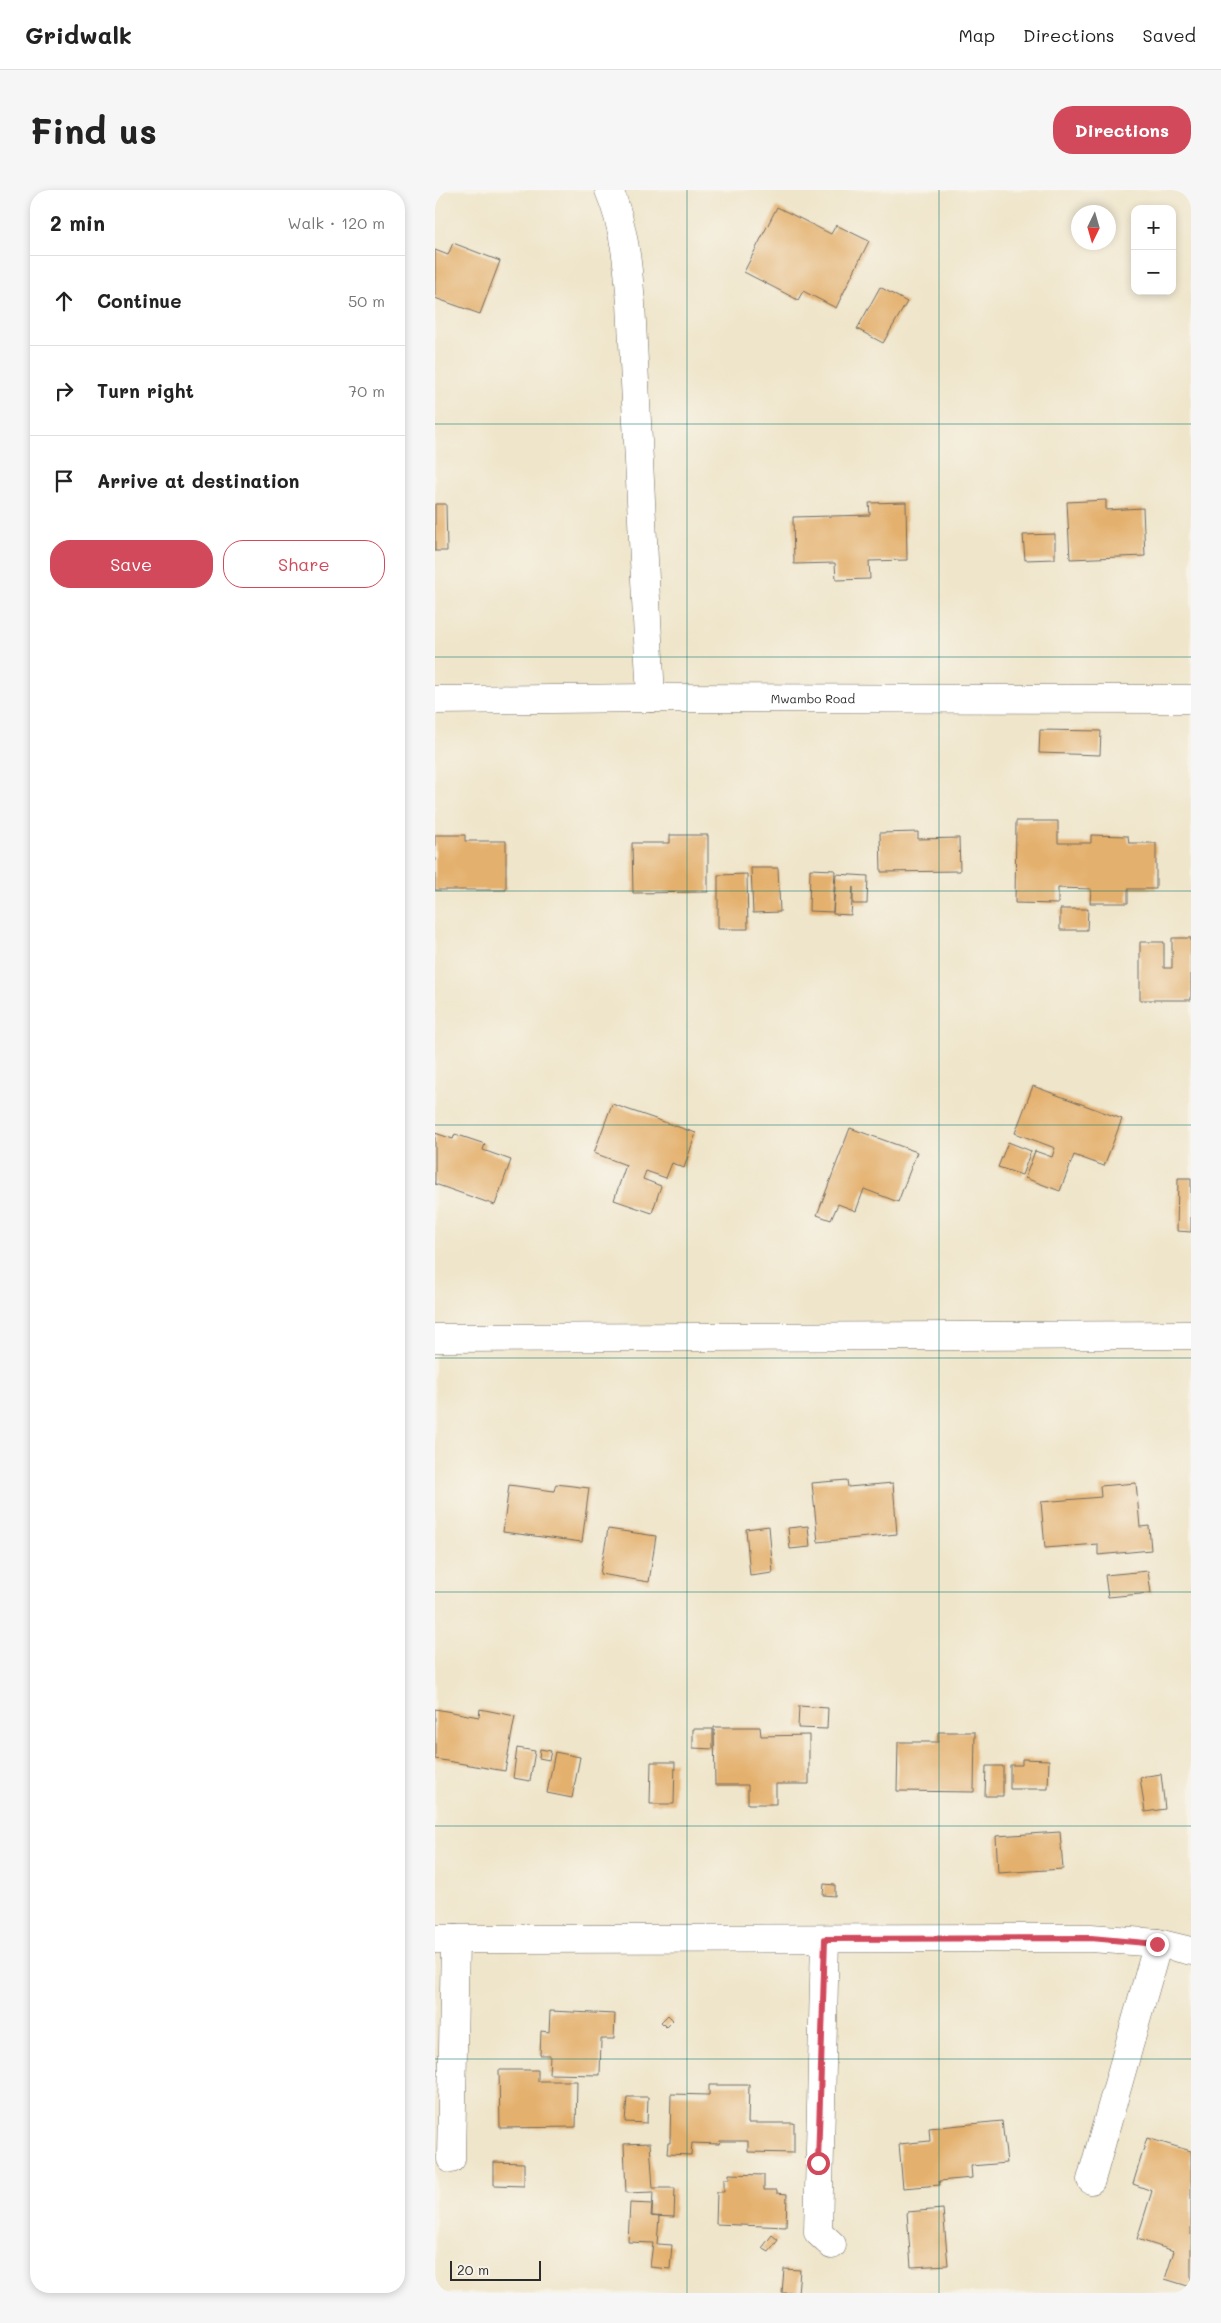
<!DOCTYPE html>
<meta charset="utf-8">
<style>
body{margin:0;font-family:Mali,sans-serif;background:#f6f6f6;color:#222}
.controls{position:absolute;right:15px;top:15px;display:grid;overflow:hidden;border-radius:10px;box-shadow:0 2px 8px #0003}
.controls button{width:45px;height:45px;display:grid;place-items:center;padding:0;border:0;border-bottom:1px solid #e0e0e0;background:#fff;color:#222;font:25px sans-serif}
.compass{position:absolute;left:636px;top:15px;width:45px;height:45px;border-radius:50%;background:#fff;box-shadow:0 2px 8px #0003;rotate:185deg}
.scale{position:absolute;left:15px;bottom:12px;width:91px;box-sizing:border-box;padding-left:5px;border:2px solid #2b2b2b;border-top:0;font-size:14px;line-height:18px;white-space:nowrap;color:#2b2b2b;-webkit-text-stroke:4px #f7f3e8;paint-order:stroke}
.stop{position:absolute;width:15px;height:15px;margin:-11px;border:4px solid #d1495b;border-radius:50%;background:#fff}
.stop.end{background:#d1495b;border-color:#fff;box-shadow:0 1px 5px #0008}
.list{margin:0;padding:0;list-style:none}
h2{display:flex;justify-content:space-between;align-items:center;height:65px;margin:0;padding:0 20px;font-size:21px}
h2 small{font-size:16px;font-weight:400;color:#767676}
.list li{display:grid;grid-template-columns:32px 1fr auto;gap:15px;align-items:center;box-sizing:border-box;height:90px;padding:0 20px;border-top:1px solid #e0e0e0}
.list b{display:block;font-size:19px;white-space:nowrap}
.list em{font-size:16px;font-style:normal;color:#767676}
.actions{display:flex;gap:10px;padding:15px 20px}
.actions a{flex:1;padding:11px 0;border:1px solid #d1495b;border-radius:20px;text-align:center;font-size:18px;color:#d1495b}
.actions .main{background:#d1495b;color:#fff}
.icon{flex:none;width:28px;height:28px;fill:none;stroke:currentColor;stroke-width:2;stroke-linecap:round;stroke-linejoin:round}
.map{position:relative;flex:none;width:756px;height:2103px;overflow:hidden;border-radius:20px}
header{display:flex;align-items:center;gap:30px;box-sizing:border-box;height:70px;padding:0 25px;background:#fff;border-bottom:1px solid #e0e0e0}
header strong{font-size:24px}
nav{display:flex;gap:28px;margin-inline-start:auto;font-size:18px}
.intro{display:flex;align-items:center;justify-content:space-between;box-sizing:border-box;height:120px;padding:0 30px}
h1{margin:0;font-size:35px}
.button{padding:12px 22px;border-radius:20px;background:#d1495b;color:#fff;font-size:18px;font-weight:700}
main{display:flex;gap:30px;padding:0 30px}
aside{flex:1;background:#fff;border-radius:20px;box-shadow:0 2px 8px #0003}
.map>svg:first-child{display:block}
.building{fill:#e4b06d}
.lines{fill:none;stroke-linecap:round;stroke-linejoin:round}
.minor-casing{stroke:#706c63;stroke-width:29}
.minor{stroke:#fff;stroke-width:28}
.route{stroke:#d1495b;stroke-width:6}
.grid{fill:none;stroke:#0f766e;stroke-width:1;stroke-opacity:0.55}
.labels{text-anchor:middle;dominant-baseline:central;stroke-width:4;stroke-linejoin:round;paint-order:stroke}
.street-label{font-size:12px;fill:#2b2b2b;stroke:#f7f3e8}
</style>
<header>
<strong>Gridwalk</strong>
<nav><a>Map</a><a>Directions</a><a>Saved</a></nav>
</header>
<div class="intro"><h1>Find us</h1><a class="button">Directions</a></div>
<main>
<aside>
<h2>2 min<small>Walk · 120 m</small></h2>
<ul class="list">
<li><svg class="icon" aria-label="ahead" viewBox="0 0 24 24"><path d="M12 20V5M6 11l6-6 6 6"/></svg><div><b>Continue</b></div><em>50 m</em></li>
<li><svg class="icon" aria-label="right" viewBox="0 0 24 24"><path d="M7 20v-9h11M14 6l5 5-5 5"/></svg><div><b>Turn right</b></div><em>70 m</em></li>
<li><svg class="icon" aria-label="arrive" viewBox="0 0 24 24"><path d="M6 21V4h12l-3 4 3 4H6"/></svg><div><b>Arrive at destination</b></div></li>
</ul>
<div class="actions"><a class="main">Save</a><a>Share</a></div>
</aside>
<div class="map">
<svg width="756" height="2103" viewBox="0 0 756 2103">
<rect width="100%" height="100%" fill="#f7f3e8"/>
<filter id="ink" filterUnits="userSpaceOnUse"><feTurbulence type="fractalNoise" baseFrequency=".02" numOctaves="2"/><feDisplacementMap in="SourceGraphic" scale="10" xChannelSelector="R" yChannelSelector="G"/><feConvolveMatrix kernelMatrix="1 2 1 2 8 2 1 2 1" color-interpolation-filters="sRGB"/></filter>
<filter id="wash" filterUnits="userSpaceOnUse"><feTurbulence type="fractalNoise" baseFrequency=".0096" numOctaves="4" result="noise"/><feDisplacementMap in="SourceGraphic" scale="20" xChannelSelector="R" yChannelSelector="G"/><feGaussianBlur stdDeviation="1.12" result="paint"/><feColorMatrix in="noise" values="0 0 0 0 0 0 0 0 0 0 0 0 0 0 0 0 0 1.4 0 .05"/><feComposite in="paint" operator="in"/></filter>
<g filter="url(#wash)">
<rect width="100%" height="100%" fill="#efe5ca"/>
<g id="blocks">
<!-- building -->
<g class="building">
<polygon points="342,17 396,44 401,35 434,51 401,118 368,101 363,110 309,82"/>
<polygon points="18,53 65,71 45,124 0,108 0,60 13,65"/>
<polygon points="445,97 472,112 448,153 422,139"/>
<polygon points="671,310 671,320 708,318 710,366 635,369 632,312"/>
<polygon points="471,312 472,370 434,371 435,389 401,390 400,373 359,374 358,327 435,325 434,313"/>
<polygon points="0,314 11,314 12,361 0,361"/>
<polygon points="620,344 620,369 590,370 588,345"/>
<polygon points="605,540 666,541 665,565 604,563"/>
<polygon points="581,631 623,631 623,653 656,653 656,645 693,646 694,653 721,653 721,699 693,699 693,713 655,713 656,699 623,698 623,714 580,713"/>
<polygon points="483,642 483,649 524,648 525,681 446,682 445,643"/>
<polygon points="0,645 30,645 30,651 71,651 71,700 0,700"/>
<polygon points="235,645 273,645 273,702 198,703 197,653 235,653"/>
<polygon points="316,678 343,678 345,722 318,723"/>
<polygon points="375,679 400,680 398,722 374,721"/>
<polygon points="312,684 313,739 283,739 283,685"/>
<polygon points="401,684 433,686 432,714 418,714 418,697 416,725 398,724"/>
<polygon points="625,719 653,719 652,740 625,740"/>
<polygon points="737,748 756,748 756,810 705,810 705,752 729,752 729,778 737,778"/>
<polygon points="598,896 687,929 669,976 639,965 625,1001 590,988 600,961 617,967 620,958 580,943"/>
<polygon points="177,914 261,943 249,978 237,973 231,988 211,981 208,989 226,996 217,1023 179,1010 191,975 159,963"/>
<polygon points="415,938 482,962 463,1012 429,999 421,1021 403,1014 396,1030 382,1025"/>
<polygon points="0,943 18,949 20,944 50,954 48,960 76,970 60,1015 0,994"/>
<polygon points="573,952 596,961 587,985 563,977"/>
<polygon points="743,988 756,988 756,1042 742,1041"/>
<polygon points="412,1290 413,1297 458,1293 462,1344 383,1352 377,1293"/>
<polygon points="701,1293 705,1337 714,1336 716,1360 663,1365 663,1354 610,1358 606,1312 666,1307 665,1296"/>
<polygon points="121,1294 154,1298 147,1352 68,1342 74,1295 119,1301"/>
<polygon points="334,1336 338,1383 315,1386 311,1339"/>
<polygon points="373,1336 375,1357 355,1359 353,1338"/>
<polygon points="173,1339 221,1346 214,1392 165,1384"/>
<polygon points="713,1381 716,1403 673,1407 670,1385"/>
<polygon points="364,1516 393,1518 392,1539 363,1538"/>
<polygon points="0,1519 44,1527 45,1519 80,1526 70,1581 0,1569"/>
<polygon points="279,1537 325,1537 326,1546 374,1545 374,1594 341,1594 341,1614 313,1614 313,1595 280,1595"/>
<polygon points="258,1539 278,1539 278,1559 258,1558"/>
<polygon points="503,1542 540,1542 539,1602 462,1601 463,1552 503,1552"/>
<polygon points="82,1558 100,1561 95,1591 78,1588"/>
<polygon points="105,1559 116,1561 114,1570 104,1568"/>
<polygon points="120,1562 145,1567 137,1608 112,1603"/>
<polygon points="587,1569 614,1570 613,1599 575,1599 575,1575 587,1575"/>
<polygon points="216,1572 240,1572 239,1614 215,1614"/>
<polygon points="551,1576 568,1576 568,1606 550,1606"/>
<polygon points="726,1584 730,1619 710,1622 705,1587"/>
<polygon points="625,1642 628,1679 563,1683 561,1646"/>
<polygon points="389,1694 400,1695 400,1706 388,1705"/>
<polygon points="115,1821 180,1824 179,1849 166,1849 165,1885 114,1884 115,1865 105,1865 106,1841 114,1842"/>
<polygon points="233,1825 238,1830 231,1837 226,1832"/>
<polygon points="64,1880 103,1880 103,1891 142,1891 141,1937 65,1938"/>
<polygon points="274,1895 314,1895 313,1933 359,1933 359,1963 313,1962 313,1951 285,1951 284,1954 257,1953 256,1965 232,1964 233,1953 235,1953 236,1904 274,1905"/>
<polygon points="192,1907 213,1907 212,1933 190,1932"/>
<polygon points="567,1931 572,1973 536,1976 537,1988 504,1991 505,1995 468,1998 464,1954 495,1951 494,1938"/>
<polygon points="712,1948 756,1961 756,2097 730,2089 739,2061 702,2049 717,2001 698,1994"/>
<polygon points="215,1953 218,1998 240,1998 239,2027 217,2026 218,2002 191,2003 189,1954"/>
<polygon points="59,1972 89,1973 89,1996 59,1995"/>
<polygon points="294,1984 329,1985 329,2000 342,2000 342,2003 352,2004 351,2037 281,2034 282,2002 289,2002 289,1989 294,1989"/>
<polygon points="195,2013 217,2014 216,2026 224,2027 222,2054 237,2055 235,2079 215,2077 218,2053 193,2052"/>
<polygon points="508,2019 513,2075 476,2077 472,2022"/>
<polygon points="337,2045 343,2050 334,2062 327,2058"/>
<polygon points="349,2079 365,2080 363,2103 347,2103"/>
</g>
</g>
</g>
<g filter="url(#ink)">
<use href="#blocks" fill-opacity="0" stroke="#706c63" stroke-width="1"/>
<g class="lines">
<!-- minor casing -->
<g class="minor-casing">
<g id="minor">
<path d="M174 0C189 36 193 74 196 113L216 508"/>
<path id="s1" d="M0 510 216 508 756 509"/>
<polyline points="0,1148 756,1145"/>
<polyline points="0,1749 656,1748 723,1753 756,1761"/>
<polyline points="390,1749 383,2042 397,2055"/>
<polyline points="16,1969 20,1749"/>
<polyline points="656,1990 723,1753"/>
</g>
</g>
<!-- minor -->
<use href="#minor" class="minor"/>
</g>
</g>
<g class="lines" filter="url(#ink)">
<!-- route -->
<polyline class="route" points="383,1973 390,1749 656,1748 722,1754"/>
</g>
<!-- grid -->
<path class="grid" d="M252 0V2103M504 0V2103M0 234H756M0 467H756M0 701H756M0 935H756M0 1168H756M0 1402H756M0 1636H756M0 1869H756"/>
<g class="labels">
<!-- street labels -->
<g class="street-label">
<text stroke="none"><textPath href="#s1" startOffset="378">Mwambo Road</textPath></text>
</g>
</g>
</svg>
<div class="controls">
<button>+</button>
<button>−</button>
</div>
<svg class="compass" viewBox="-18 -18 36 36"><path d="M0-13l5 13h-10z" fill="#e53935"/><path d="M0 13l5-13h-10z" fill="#767676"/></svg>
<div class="scale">20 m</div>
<div class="stop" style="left:383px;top:1973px"></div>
<div class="stop end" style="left:722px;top:1754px"></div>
</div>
</main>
